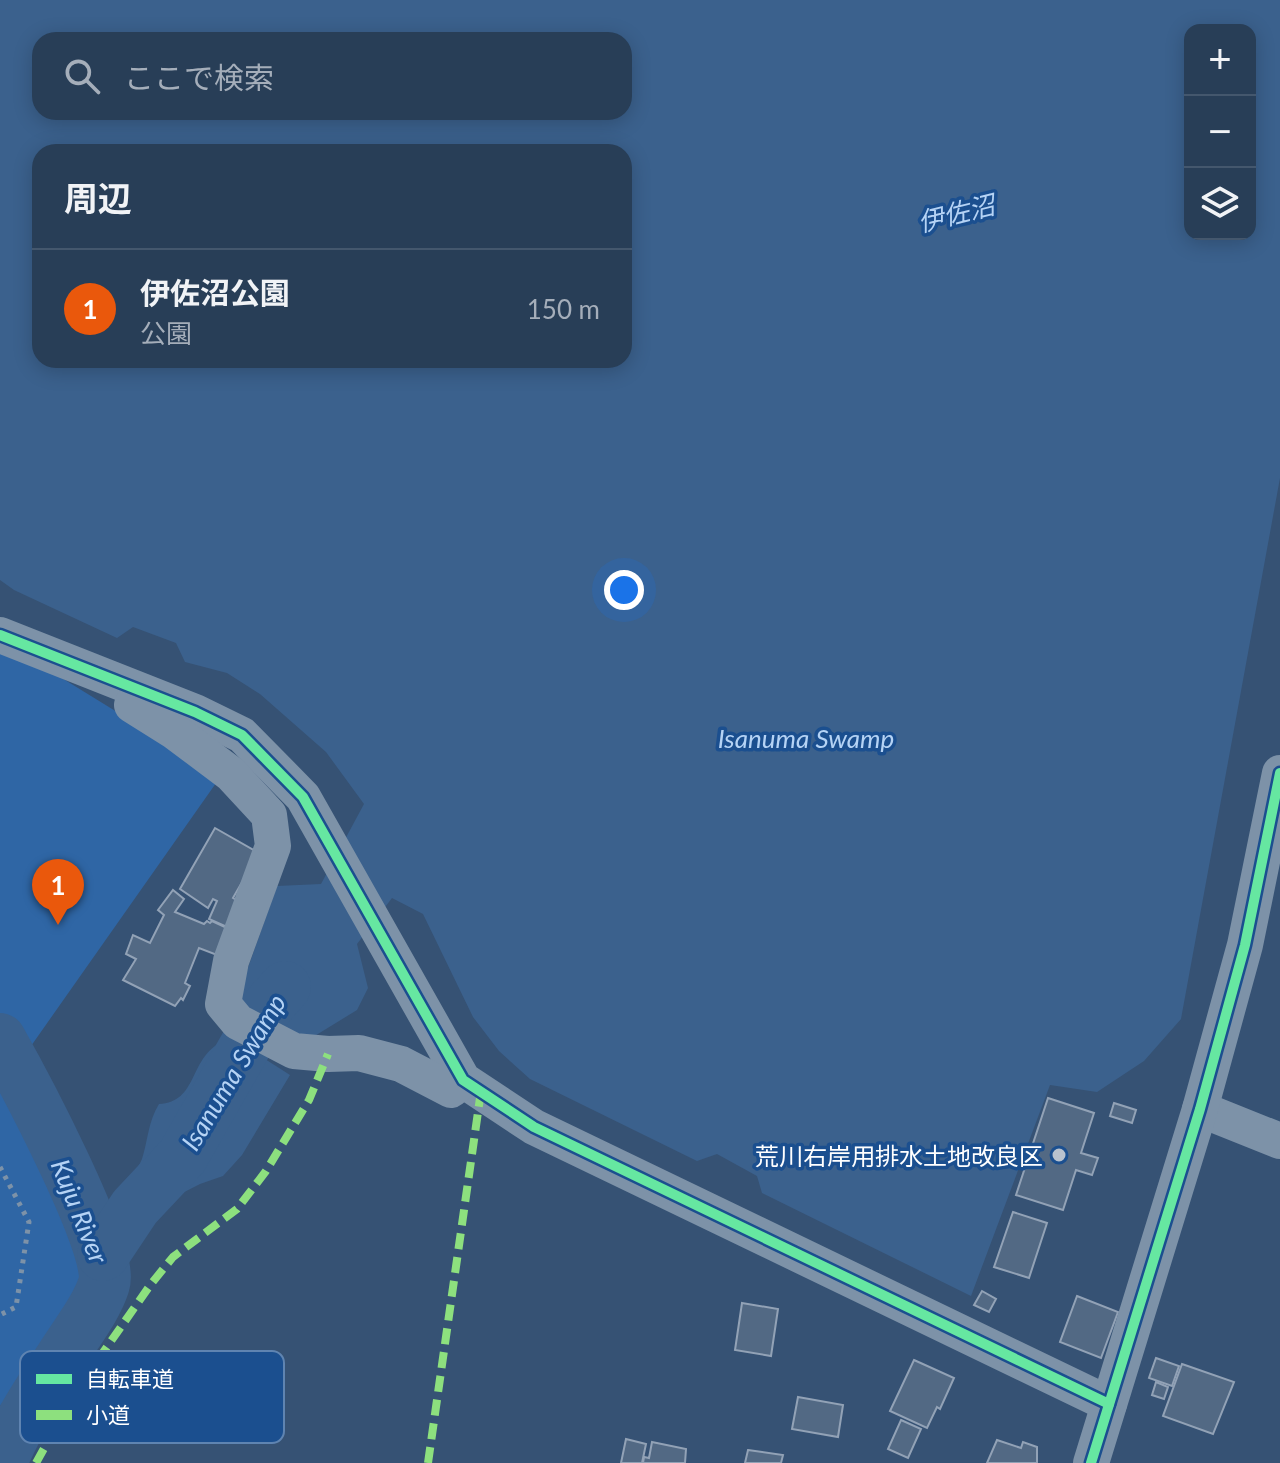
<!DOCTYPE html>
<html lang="ja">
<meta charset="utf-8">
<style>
body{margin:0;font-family:Lato,"Noto Sans JP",sans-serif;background:#344961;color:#f1f3f6}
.controls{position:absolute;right:24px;top:24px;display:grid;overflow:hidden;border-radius:16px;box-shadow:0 4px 20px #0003}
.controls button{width:72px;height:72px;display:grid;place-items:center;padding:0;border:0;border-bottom:2px solid #44576d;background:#283e57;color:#f1f3f6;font:40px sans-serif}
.you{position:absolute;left:624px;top:590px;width:28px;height:28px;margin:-20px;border:6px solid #fff;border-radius:50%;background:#1a73e8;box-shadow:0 0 0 12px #1a73e833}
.badge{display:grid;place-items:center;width:52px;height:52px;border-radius:50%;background:#ea580c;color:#fff;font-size:26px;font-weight:700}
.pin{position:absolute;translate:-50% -66px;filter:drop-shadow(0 2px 4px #0008)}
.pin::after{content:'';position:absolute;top:42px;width:28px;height:24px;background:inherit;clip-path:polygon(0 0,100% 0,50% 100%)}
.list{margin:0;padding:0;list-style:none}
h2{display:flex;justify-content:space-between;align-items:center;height:104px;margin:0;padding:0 32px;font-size:34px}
h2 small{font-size:26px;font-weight:400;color:#a5aeba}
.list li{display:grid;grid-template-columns:52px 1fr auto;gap:24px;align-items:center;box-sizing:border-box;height:120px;padding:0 32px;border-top:2px solid #44576d}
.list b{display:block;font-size:30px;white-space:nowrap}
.list p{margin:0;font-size:26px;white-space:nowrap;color:#a5aeba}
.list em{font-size:26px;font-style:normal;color:#a5aeba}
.icon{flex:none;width:44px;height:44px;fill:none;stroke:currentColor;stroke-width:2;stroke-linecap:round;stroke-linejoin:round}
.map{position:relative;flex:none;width:1280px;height:1463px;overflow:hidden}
.search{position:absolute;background:#283e57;box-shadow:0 4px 20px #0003;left:32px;top:32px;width:600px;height:88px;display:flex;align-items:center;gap:20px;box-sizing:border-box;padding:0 28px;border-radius:24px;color:#a5aeba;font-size:30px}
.panel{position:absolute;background:#283e57;box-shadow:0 4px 20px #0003;left:32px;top:144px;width:600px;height:224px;border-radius:24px}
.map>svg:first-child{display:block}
.green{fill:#2f66a5}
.water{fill:#3b618d;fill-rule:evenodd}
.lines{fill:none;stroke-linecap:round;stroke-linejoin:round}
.river{stroke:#3b618d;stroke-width:52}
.building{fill:#526984;stroke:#92a2b6;stroke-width:2}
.path{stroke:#7d92a8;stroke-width:5;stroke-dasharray:4 6;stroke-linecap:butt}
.minor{stroke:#7d92a8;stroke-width:36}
.quiet{stroke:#8de07e;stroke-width:8;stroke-dasharray:16 8;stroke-linecap:butt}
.cycleway-casing{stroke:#1b4f8f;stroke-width:15}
.cycleway{stroke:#66e7a1;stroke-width:10}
.poi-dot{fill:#b9c2ce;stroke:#1b4f8f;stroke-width:3}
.labels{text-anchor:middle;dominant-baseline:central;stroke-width:7;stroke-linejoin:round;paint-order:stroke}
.poi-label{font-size:24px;fill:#fff;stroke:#1b4f8f;text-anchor:end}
.water-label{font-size:26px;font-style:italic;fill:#b5d3f5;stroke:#1b4f8f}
.key{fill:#1b4f8f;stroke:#5f84b1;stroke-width:2}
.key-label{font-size:22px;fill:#fff}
</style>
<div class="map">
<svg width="1280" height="1463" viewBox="0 0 1280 1463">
<rect width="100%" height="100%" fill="#365274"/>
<!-- green -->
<polygon class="green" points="0,640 221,776 12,1073 72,1203 84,1246 88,1287 83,1310 0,1406"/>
<!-- water -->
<g class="water">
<path d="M0 0H1280V478L1181 1019 1144 1061 1097 1092 1050 1085 971 1296 762 1193 757 1176 717 1154 697 1161 530 1079 499 1051 473 1017 423 914 392 898 357 944 368 988 357 1010 313 1037H302L247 1014 239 993 277 886 321 884 364 804 326 752 260 694 227 673 185 662 176 643 133 627 117 638 14 590 0 580ZM1190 30H1250V234H1190ZM40 40H624V112H40ZM40 152H624V360H40Z"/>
<path d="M220 1043 250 1058 254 1052 290 1075 242 1155 223 1176 200 1184 149 1210 146 1222 149 1227 140 1236C120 1229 111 1211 121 1191 126 1179 137 1172 142 1159 148 1140 148 1122 159 1104 198 1102 189 1059 220 1043Z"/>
</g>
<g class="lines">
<!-- river -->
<g class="river">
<path d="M0 1039C21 1076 115 1251 104 1284 97 1306 81 1327 68 1347 43 1385 18 1421 1 1463"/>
<polyline points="103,1255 135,1207 182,1157 268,1006 285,987"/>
</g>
</g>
<!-- building -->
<g class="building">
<polygon points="215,828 259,853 233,898 238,901 227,927 209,919 217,901 213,899 208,908 180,889"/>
<polygon points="173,890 184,899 175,912 204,924 207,921 210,923 212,921 227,928 217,955 199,948 185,983 190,986 183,1000 181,998 175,1006 123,980 136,959 126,954 133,935 150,943 164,915 158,910"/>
<polygon points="1048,1098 1094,1113 1081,1153 1098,1158 1092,1175 1076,1170 1063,1210 1016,1195"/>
<polygon points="1114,1103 1136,1110 1132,1123 1110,1116"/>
<polygon points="1013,1212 1047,1223 1029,1278 994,1267"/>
<polygon points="982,1291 996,1299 989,1312 974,1305"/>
<polygon points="1077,1296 1118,1312 1101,1358 1060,1342"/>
<polygon points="742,1303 778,1309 771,1356 735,1350"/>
<polygon points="1156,1358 1179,1366 1172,1386 1149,1378"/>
<polygon points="914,1360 954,1378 940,1409 937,1407 927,1428 890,1411"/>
<polygon points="1182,1364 1234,1382 1213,1434 1163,1416"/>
<polygon points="1156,1382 1168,1387 1164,1399 1152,1395"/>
<polygon points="798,1397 843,1405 838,1437 792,1429"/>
<polygon points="901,1420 921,1429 908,1458 888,1449"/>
<polygon points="626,1439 646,1444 642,1463 621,1463"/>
<polygon points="997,1440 1021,1448 1023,1442 1037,1447 1037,1463 987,1463"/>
<polygon points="652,1442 686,1449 685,1463 643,1463 644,1457 649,1458"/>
<polygon points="748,1450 783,1455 781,1463 745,1463"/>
</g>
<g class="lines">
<!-- path -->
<polyline class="path" points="0,1167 29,1222 16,1307 0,1315"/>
<!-- minor -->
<g class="minor">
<polyline points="0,635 195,712 242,735 303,797 463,1080 534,1127 1109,1404"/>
<polyline points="132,705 175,732 231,774 269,815 273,846 231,961 223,1004 238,1022 294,1051 328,1054 359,1053 401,1064 451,1090 463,1080"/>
<polyline points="1200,1109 1280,1141"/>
<polyline points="1091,1463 1200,1109 1245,945 1280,773"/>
</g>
<!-- quiet -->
<g class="quiet">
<polyline points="36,1463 74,1394 151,1284 173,1257 237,1209 266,1171 309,1100 328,1054"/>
<polyline points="428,1463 481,1091"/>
</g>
<!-- cycleway casing -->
<g class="cycleway-casing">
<g id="cycleway">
<polyline points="0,635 195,712 242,735 303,797 463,1080 534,1127 1109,1404"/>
<polyline points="1091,1463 1200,1109 1245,945 1280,773"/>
</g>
</g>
<!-- cycleway -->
<use href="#cycleway" class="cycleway"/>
</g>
<!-- markers -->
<circle class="poi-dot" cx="1059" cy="1155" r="8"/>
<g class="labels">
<!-- poi labels -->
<g class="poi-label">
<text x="1043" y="1155">荒川右岸用排水土地改良区</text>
</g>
<!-- water labels -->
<g class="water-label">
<text transform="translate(956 213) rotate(-14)">伊佐沼</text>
<text x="806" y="738">Isanuma Swamp</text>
<text transform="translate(233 1072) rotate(-59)">Isanuma Swamp</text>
<text transform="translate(80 1211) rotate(68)">Kuju River</text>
</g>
</g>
<!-- legend -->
<rect x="20" y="1351" width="264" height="92" rx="12" class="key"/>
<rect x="36" y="1374" width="36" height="10" fill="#66e7a1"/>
<rect x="36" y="1410" width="36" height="10" fill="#8de07e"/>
<g class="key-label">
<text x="86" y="1387">自転車道</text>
<text x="86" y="1423">小道</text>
</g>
</svg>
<div class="controls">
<button>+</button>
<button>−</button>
<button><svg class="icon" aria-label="layers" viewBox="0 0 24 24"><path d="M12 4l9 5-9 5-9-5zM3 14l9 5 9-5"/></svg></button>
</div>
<div class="you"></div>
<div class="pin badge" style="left:58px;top:925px">1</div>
<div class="search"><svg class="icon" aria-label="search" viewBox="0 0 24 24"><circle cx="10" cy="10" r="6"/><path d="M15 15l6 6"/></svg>ここで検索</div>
<section class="panel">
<h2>周辺<small></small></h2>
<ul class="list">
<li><span class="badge">1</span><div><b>伊佐沼公園</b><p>公園</p></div><em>150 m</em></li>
</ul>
</section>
</div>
